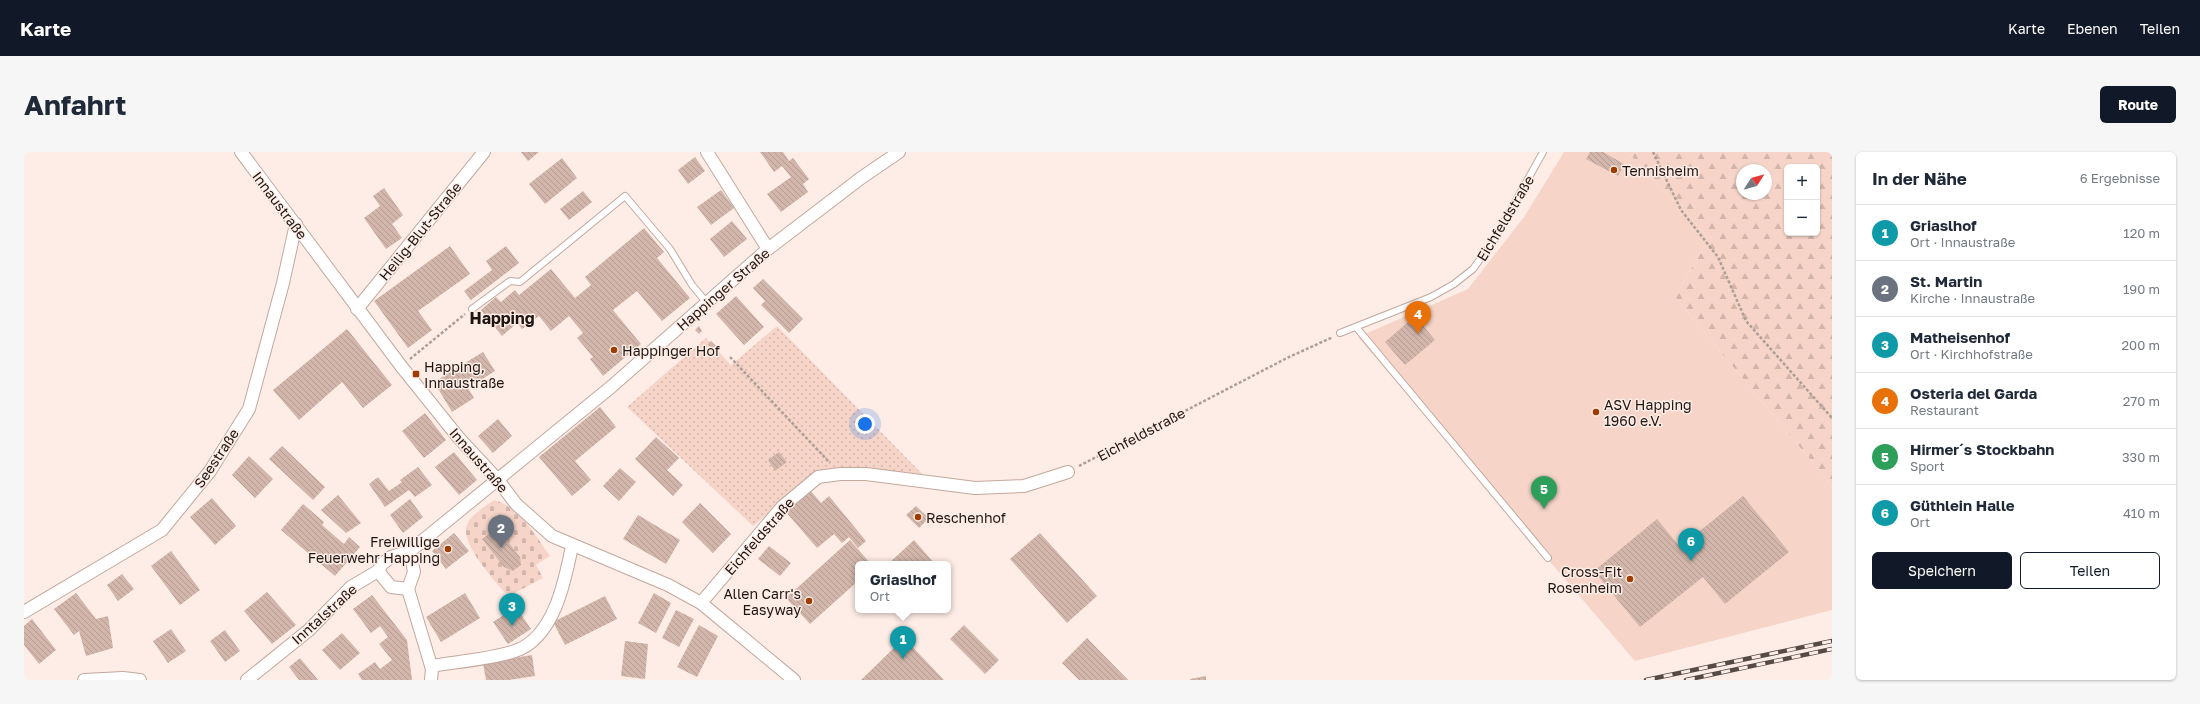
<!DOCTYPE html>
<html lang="de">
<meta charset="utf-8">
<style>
body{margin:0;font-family:"Golos Text",sans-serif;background:#f6f6f7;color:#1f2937}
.controls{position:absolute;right:12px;top:12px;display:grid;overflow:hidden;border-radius:6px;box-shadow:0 1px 3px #0004}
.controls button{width:36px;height:36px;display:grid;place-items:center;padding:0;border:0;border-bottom:1px solid #e0e1e3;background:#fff;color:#1f2937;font:20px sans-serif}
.compass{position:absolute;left:1712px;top:12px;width:36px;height:36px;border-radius:50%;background:#fff;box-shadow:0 1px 3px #0004;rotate:54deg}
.you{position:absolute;left:841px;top:272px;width:14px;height:14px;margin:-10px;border:3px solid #fff;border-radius:50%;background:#1a73e8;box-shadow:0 0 0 6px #1a73e833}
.badge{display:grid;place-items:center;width:26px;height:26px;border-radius:50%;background:#111827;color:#fff;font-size:13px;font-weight:700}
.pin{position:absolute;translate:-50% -33px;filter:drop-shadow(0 1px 2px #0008)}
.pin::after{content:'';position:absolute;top:21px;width:14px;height:12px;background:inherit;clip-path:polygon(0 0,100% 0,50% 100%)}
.popup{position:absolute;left:831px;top:409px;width:96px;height:52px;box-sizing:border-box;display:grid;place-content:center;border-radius:6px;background:#fff;filter:drop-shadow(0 1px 3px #0005);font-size:13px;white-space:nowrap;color:#747a83}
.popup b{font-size:15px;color:#1f2937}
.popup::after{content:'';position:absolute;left:50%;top:100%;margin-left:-8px;border:8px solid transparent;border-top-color:#fff}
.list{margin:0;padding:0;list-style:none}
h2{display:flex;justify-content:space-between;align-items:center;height:52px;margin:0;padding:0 16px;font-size:17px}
h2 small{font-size:13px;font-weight:400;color:#747a83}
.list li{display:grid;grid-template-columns:26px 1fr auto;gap:12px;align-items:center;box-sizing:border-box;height:56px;padding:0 16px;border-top:1px solid #e0e1e3}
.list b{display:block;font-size:15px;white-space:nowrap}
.list p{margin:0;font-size:13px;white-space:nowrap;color:#747a83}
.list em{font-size:13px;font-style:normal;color:#747a83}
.actions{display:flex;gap:8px;padding:12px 16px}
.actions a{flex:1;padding:9px 0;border:1px solid #111827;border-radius:6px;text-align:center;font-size:14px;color:#111827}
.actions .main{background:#111827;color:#fff}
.map{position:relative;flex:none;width:1808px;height:528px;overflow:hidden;border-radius:6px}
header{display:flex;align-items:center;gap:24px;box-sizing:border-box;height:56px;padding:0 20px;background:#111827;color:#fff}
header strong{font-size:19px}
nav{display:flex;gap:22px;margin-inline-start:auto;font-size:14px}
.intro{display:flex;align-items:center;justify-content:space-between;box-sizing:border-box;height:96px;padding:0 24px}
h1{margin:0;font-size:28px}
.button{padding:10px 18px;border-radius:6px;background:#111827;color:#fff;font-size:14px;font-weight:700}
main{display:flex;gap:24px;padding:0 24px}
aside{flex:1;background:#fff;border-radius:6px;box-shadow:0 1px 3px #0004}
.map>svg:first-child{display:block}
.grass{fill:url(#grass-dots)}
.forest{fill:url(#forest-firs);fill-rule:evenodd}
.cemetery{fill:url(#cemetery-stones)}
.garden{fill:#f6d5c8}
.building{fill:url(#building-back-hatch)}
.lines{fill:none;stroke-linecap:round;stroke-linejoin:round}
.lane-casing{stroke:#c3a89d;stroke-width:8}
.street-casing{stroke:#c3a89d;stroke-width:14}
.path{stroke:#ac9e98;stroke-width:2.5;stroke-dasharray:3 2;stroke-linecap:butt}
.lane{stroke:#fff;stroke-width:6}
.street{stroke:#fff;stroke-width:12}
.rail-casing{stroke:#554a45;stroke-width:4.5}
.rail{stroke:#feede6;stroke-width:3;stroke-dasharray:9;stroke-linecap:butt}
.poi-dot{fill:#9f3c01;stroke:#feede6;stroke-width:1.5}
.labels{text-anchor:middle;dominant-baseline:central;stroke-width:3;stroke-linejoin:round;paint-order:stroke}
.poi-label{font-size:14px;fill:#1e1511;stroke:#feede6;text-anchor:start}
.street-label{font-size:14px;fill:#1e1511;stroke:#feede6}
.quarter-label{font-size:16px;font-weight:bold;fill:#1e1511;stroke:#feede6}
</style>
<header>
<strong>Karte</strong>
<nav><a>Karte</a><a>Ebenen</a><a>Teilen</a></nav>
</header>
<div class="intro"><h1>Anfahrt</h1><a class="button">Route</a></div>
<main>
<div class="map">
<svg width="1808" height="528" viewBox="0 0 1808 528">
<defs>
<pattern id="grass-dots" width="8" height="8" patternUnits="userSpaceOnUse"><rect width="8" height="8" fill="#f6d5c8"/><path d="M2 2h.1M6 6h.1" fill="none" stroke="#d2b6ab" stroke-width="1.8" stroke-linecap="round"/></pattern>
<pattern id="forest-firs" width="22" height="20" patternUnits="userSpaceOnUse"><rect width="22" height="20" fill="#f6d5c8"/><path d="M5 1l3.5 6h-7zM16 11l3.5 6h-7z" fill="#d2b6ab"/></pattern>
<pattern id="cemetery-stones" width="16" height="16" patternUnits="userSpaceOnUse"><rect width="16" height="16" fill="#f6d5c8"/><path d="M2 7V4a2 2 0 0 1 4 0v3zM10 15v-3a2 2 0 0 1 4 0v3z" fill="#d2b6ab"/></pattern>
<pattern id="building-back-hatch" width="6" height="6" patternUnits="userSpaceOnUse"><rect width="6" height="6" fill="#d2b6ab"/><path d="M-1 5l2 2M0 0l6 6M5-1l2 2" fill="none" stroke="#b49c92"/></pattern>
</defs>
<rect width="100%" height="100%" fill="#feede6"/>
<!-- grass -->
<polygon class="grass" points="753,174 902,326 791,322 729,374 603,255 682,186 707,213"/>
<!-- forest -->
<path class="forest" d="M1603 0H1808V334L1651 145 1685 86ZM1763 15H1793V81H1763ZM1718 18H1742V42H1718Z"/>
<!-- cemetery -->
<path class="cemetery" d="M470 348C497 356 510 382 526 404L512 413 519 426 489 442 481 441C470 428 435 390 443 373 447 362 461 355 470 348Z"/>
<!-- garden -->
<polygon class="garden" points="1540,0 1603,0 1685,86 1651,145 1808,334 1808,458 1611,509 1334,185 1444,137 1500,65"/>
<!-- building -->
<g class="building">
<polygon points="497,0 515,0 504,9"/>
<polygon points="736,0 759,0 765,9 769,6 785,27 779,32 784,40 757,60 743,42 767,25 758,14 750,20"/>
<polygon points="1566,0 1579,0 1600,12 1594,24 1562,7"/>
<polygon points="671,5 681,19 664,32 654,18"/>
<polygon points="538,6 553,26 521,52 505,32"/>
<polygon points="360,36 379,63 368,72 378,86 362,97 340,66 356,54 349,44"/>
<polygon points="697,38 710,56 687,73 673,55"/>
<polygon points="559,39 568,50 545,68 536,57"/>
<polygon points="708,69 723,87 700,105 686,87"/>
<polygon points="620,76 640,100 633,106 666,146 638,169 613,139 589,158 617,192 579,224 566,207 569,205 553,186 559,181 545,164 527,179 515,164 498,177 493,171 478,184 457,158 472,145 477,150 491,138 495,143 527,117 551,146 567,133 561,125"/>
<polygon points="426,94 446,122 394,159 408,178 384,196 350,149"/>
<polygon points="482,94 495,111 447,148 440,139 468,118 462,109"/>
<polygon points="739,127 779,167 765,181 737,153 741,149 729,136"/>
<polygon points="712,144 740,175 720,193 692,162"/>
<polygon points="1391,164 1411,188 1381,213 1361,190"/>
<polygon points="675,174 678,179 675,182 671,178"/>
<polygon points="323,177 368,233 339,256 318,230 275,268 249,238"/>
<polygon points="687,189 692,194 688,198 684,192"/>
<polygon points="459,200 471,219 444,236 450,246 428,260 410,230"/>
<polygon points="576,255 592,275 551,309 567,328 548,344 515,305"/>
<polygon points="401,261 422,288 400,306 378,279"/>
<polygon points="474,267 488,284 469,301 454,284"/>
<polygon points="632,285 655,306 643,318 659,333 649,344 611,307"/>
<polygon points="258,294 301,335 289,348 245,307"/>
<polygon points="430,300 453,328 435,343 411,315"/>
<polygon points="755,300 763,310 751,319 744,308"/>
<polygon points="225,304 249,327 231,346 208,323"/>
<polygon points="394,315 408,333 391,345 385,338 361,355 345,332 354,325 365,339 378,330 376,328"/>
<polygon points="596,316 612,330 595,349 579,334"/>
<polygon points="787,339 797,351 805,344 842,389 834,396 825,385 818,391 810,382 793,396 762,360"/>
<polygon points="314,343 337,371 322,381 297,358"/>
<polygon points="1719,344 1765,400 1701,452 1679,425 1616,475 1570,419 1633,367 1656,395"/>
<polygon points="188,346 212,374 191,393 166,365"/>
<polygon points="386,347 399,365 379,381 366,363"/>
<polygon points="676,351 707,382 689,401 658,370"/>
<polygon points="279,352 300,370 298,373 320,392 325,385 336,395 311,424 257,378"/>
<polygon points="892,354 905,366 895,376 882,363"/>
<polygon points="614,363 656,388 642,412 599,387"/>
<polygon points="473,376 496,405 497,413 489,419 480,415 458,387"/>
<polygon points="430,381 445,399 422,417 408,399"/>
<polygon points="1016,381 1073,444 1043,471 986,407"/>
<polygon points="826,388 847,412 834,412 834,429 786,472 762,446"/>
<polygon points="890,388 911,412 864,412"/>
<polygon points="745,394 767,411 756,424 734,407"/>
<polygon points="147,399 176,438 156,453 127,414"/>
<polygon points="98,422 110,437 94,449 83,433"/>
<polygon points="243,440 272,473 248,492 220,459"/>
<polygon points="52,441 72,467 84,464 89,496 62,504 55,479 50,483 30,457"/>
<polygon points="441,441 456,466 417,490 402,465"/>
<polygon points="630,441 647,451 632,481 614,471"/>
<polygon points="348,443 383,488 388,528 338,528 334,522 351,510 356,517 368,508 355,492 364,485 356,474 347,481 329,457"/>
<polygon points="581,444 593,467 541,493 529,470"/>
<polygon points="492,455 507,477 484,492 469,470"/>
<polygon points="652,458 670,467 655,495 638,486"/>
<polygon points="8,467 32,498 15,512 0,493 0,474"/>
<polygon points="675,473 694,484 673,525 653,515"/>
<polygon points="940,473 975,508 961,522 926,487"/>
<polygon points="147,477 162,499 144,511 129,489"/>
<polygon points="201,478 216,499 201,510 186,489"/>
<polygon points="318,481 336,501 316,518 298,498"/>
<polygon points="880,486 920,528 837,528"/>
<polygon points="1063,486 1104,528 1055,528 1038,511"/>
<polygon points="601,489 624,492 621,527 597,524"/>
<polygon points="508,503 511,524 485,528 462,528 459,511"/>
<polygon points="276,506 294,528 275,528 265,515"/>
<polygon points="1182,524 1182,528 1166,528 1166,527"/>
</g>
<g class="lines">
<!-- lane casing -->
<g class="lane-casing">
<g id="lane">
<polyline points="448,157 486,129 496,130 601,44 646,97 668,133 683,151"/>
<polyline points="1332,175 1524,406"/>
<polyline points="1316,181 1407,145 1430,132 1449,117 1470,88 1519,0"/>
</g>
</g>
<!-- street casing -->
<g class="street-casing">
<g id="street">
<polyline points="217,0 377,214 434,285 474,328 492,352 528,384 644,433 677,451 770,528"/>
<polyline points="683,0 744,97"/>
<polyline points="333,157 460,0"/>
<polyline points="354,419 367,435 384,437 390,420 386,399"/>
<polyline points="384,437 408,517 407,528"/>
<polyline points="677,451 758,355 794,325 816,322 842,322 951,336 1000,334 1044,320"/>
<polyline points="0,460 138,378 186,319 225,257 259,131 272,72"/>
<path d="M407 514C431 510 469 507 491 499 530 486 541 429 548 394"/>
<polyline points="60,528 99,526 116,528"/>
<polyline points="223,528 285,478 327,435 354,419 358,412 367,405 386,399 587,235 744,97 837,26 875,0"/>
</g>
</g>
<!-- path -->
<g class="path">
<polyline points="1629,0 1657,58 1694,105 1722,169 1808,266"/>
<polyline points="706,205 806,311"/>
<polyline points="386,207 441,162"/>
<polyline points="1055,314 1263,206 1309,185"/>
</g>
<!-- lane -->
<use href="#lane" class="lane"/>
<!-- street -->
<use href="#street" class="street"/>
<!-- rail casing -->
<g class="rail-casing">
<g id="rail">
<polyline points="1622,528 1808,489"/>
<polyline points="1662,528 1808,497"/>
</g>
</g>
<!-- rail -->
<use href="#rail" class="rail"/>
</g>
<!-- markers -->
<g class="poi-dot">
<circle cx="1590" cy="18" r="4"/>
<circle cx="590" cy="198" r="4"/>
<rect x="388" y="218" width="8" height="8" rx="2"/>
<circle cx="1572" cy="260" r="4"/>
<circle cx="894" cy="365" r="4"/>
<circle cx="424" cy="397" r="4"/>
<circle cx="1606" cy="427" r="4"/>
<circle cx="785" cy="449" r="4"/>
</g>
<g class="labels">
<!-- poi labels -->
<g class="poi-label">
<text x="1598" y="18">Tennisheim</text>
<text x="598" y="198">Happinger Hof</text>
<text x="400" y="214">Happing,<tspan x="400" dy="16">Innaustraße</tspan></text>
<text x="1580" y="252">ASV Happing<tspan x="1580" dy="16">1960 e.V.</tspan></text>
<text x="902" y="365">Reschenhof</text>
<text x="416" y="389" text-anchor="end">Freiwillige<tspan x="416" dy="16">Feuerwehr Happing</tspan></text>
<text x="1598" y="419" text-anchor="end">Cross-Fit<tspan x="1598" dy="16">Rosenheim</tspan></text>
<text x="777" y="441" text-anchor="end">Allen Carr's<tspan x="777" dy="16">Easyway</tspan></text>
</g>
<!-- street labels -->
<g class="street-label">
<text transform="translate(256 53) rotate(53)">Innaustraße</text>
<text transform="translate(1481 66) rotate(-59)">Eichfeldstraße</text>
<text transform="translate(396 79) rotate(-51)">Heilig-Blut-Straße</text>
<text transform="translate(699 137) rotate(-41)">Happinger Straße</text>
<text transform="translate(1117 282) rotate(-28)">Eichfeldstraße</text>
<text transform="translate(192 306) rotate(-56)">Seestraße</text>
<text transform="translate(455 308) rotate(49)">Innaustraße</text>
<text transform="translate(735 384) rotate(-49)">Eichfeldstraße</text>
<text transform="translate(300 462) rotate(-42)">Inntalstraße</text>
</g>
<!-- quarter labels -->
<g class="quarter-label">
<text x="478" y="166">Happing</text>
</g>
</g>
</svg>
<div class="controls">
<button>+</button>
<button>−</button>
</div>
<svg class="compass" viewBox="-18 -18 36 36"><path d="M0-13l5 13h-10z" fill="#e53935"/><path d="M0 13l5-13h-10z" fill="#747a83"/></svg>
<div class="you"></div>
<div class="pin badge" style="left:879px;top:507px;background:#0f9aa8">1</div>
<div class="popup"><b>Griaslhof</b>Ort</div>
<div class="pin badge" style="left:477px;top:396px;background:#6b7280">2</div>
<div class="pin badge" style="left:488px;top:474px;background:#0f9aa8">3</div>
<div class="pin badge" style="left:1394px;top:182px;background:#e8710a">4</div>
<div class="pin badge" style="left:1520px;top:357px;background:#2e9e5b">5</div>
<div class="pin badge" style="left:1667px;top:409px;background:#0f9aa8">6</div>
</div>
<aside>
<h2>In der Nähe<small>6 Ergebnisse</small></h2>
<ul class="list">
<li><span class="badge" style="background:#0f9aa8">1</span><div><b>Griaslhof</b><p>Ort · Innaustraße</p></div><em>120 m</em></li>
<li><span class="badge" style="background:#6b7280">2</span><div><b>St. Martin</b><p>Kirche · Innaustraße</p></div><em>190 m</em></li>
<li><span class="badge" style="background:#0f9aa8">3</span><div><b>Matheisenhof</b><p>Ort · Kirchhofstraße</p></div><em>200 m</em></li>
<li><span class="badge" style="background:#e8710a">4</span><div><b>Osteria del Garda</b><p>Restaurant</p></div><em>270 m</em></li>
<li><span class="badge" style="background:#2e9e5b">5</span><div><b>Hirmer´s Stockbahn</b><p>Sport</p></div><em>330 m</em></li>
<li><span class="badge" style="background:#0f9aa8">6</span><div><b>Güthlein Halle</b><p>Ort</p></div><em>410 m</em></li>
</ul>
<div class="actions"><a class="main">Speichern</a><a>Teilen</a></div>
</aside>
</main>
